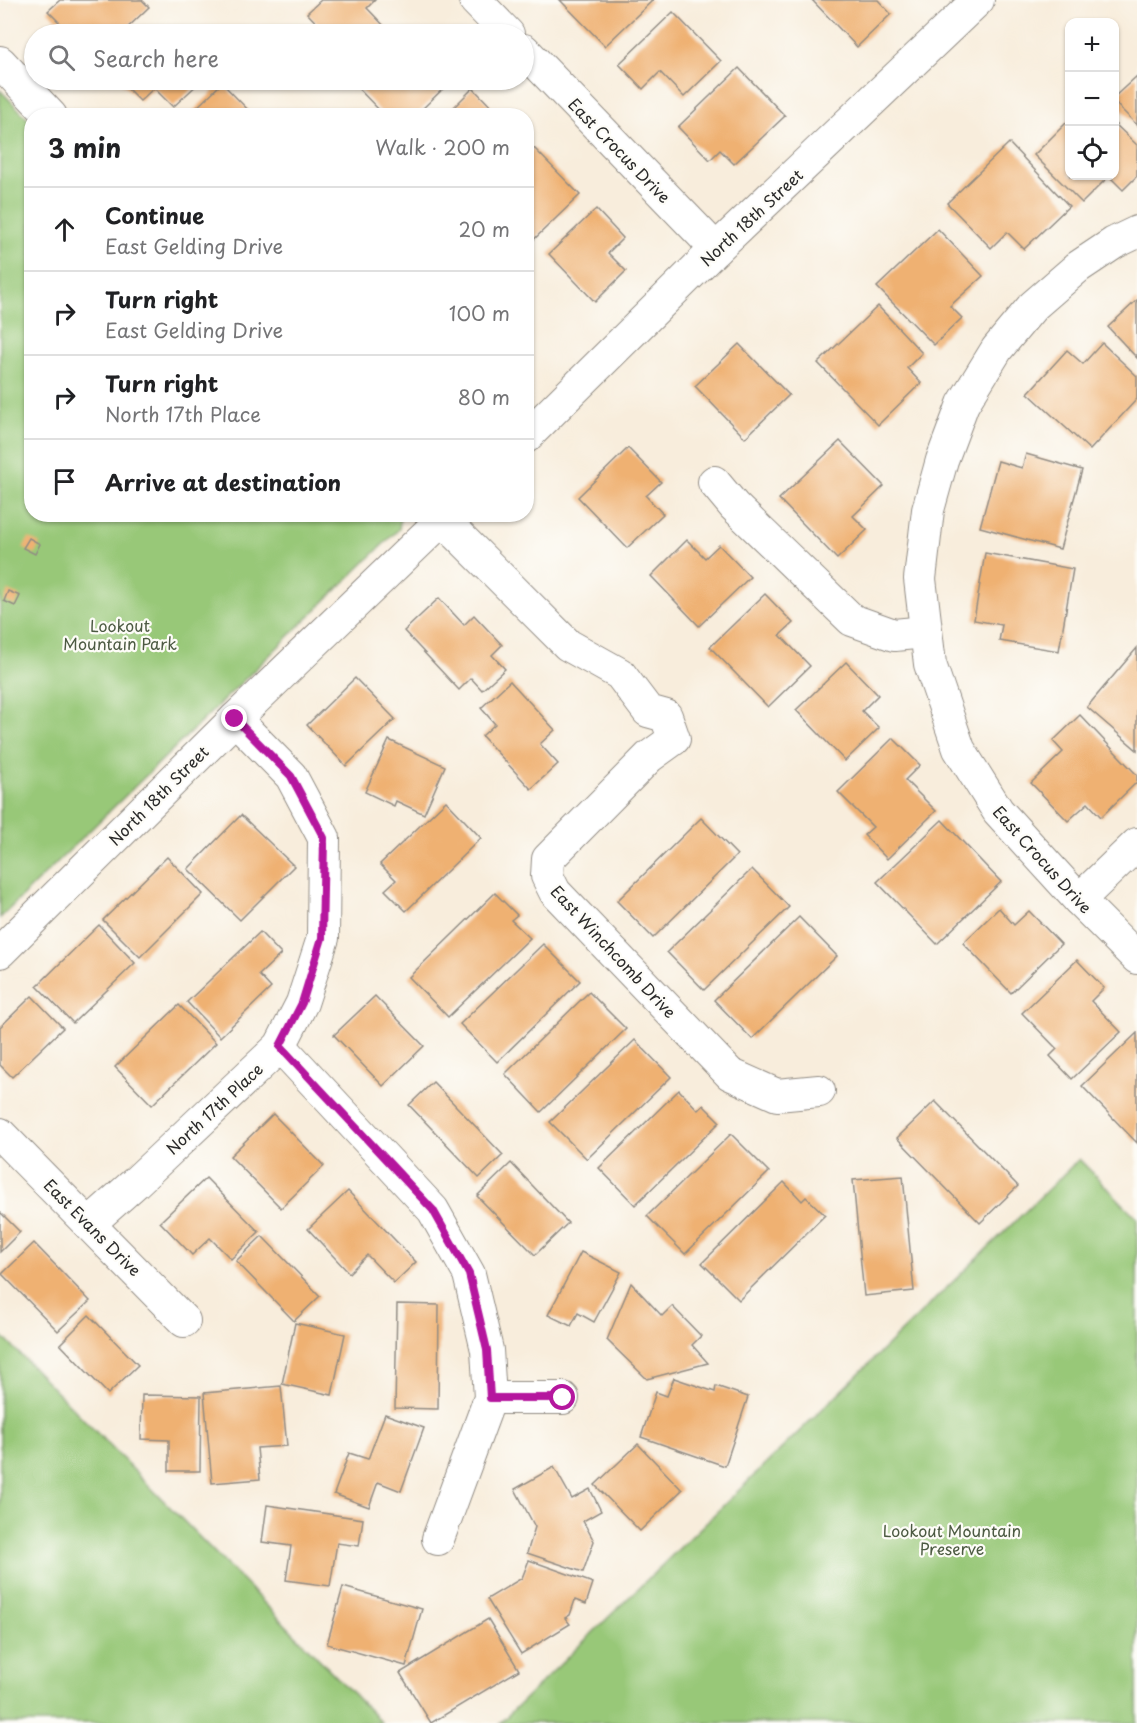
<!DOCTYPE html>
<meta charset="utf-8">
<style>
body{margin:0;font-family:"Playpen Sans",sans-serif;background:#f6f6f6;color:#202124}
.controls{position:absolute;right:18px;top:18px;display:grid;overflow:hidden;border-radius:12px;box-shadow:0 2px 4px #0004}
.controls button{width:54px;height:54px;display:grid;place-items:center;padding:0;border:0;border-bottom:2px solid #e0e0e0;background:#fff;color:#202124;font:30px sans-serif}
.stop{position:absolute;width:18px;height:18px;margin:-14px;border:4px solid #b5179e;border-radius:50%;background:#fff}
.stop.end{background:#b5179e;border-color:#fff;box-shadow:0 2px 6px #0008}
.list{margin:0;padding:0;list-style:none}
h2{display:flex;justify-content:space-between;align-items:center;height:78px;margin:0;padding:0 24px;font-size:26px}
h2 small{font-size:20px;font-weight:400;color:#757577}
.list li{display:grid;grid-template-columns:39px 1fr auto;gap:18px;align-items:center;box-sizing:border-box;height:84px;padding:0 24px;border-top:2px solid #e0e0e0}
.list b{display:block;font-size:22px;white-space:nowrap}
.list p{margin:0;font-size:20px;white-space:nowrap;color:#757577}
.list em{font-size:20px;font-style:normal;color:#757577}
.icon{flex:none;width:33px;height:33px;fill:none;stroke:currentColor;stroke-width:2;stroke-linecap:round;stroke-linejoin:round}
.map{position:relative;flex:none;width:1137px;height:1723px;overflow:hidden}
.search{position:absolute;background:#fff;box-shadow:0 2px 4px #0004;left:24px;top:24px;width:510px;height:66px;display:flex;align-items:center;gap:15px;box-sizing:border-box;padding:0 21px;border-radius:33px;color:#757577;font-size:22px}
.panel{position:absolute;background:#fff;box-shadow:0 2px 4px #0004;left:24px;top:108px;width:510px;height:414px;border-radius:24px}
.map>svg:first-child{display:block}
.green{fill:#98c878;stroke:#627a52;stroke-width:1.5}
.building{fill:#efb172}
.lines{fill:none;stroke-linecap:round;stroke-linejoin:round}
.minor-casing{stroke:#928c84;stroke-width:34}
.minor{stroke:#fff;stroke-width:32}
.route{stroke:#b5179e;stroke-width:8}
.labels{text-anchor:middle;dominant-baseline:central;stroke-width:4.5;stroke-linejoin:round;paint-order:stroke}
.street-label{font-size:16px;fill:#2b2b2b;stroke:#fdfcf7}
.park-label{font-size:16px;fill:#4c5a42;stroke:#fdfcf7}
</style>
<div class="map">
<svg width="1137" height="1723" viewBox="0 0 1137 1723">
<rect width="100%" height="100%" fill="#fdfcf7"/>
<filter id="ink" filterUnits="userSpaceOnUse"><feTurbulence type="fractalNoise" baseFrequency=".0167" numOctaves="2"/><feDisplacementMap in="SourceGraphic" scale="12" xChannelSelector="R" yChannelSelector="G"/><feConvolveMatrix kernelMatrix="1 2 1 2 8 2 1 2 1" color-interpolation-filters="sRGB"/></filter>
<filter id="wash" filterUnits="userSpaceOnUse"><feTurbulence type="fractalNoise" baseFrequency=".008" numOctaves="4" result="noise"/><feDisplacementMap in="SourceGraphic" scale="24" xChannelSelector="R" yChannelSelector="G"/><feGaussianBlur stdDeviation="1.35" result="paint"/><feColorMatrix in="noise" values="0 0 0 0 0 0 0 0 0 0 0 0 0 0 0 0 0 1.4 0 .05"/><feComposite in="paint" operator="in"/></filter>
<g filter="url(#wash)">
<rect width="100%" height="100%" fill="#f8eddc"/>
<!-- green -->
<g class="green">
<polygon points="0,90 31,122 32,514 401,515 399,529 0,918"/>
<polygon points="1079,1159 1137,1218 1137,1723 500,1723"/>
<polygon points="0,1334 382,1723 0,1723"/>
</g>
<g id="blocks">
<!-- building -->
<g class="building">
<polygon points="60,0 142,0 149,7 121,34 71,34 48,11"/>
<polygon points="321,0 375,0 367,8 388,30 383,34 327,34 307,13"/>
<polygon points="560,0 653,0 605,46"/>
<polygon points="812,0 878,0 891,14 857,47"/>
<polygon points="673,12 721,61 684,97 660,72 643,89 619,64"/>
<polygon points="739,68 785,116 734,164 720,150 710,160 678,127"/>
<polygon points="1137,76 1137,125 1114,102 1114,97"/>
<polygon points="119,80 202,80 173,107 154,88 140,101"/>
<polygon points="359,80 452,80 415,116 385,116 354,84"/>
<polygon points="222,83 254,116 188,116"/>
<polygon points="473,88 500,116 445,116"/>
<polygon points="1070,119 1070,176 1114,176 1114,123 1137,145 1137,176 1123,190 1109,176 1082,203 1034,155"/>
<polygon points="1009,143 1069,206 1024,249 1007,232 991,248 947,203"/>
<polygon points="534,148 580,195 526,247 526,155"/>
<polygon points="596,209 623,238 608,253 626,271 595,302 549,254"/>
<polygon points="938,229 983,276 950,306 962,318 934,345 877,287"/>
<polygon points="1137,300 1137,358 1108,327"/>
<polygon points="878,306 922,353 907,368 921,383 878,425 818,363"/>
<polygon points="1102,343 1137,376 1137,399 1090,450 1028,393 1067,350 1083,364"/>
<polygon points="739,344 789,395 745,438 695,386"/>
<polygon points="840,441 884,486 853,516 867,530 837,559 779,499"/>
<polygon points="628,448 661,482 646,496 663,514 627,548 578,497"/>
<polygon points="1026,454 1082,470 1060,549 980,527 998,461 1022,468"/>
<polygon points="29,538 40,544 35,554 23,548"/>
<polygon points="687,540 705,558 719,545 750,577 699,626 651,576"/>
<polygon points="985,553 1073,569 1059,651 999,641 1002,625 974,620"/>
<polygon points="8,591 20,596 15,606 4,601"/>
<polygon points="765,594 793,623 780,635 810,666 768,707 710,647"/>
<polygon points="439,598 464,625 474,615 502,645 492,655 505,669 482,690 471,678 459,690 404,631"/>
<polygon points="1137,648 1137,750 1087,707"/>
<polygon points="846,662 878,695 862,711 879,728 845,761 796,710"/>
<polygon points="355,678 395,719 346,766 307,725"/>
<polygon points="510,681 555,730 540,744 558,764 531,789 482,736 495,724 481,708"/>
<polygon points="1080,715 1137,775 1137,782 1101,817 1088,803 1068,821 1031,783 1063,752 1053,741"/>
<polygon points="893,738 920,765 905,780 936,811 887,859 864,835 873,827 838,792"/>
<polygon points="389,740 445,766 424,814 396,801 394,806 365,792"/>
<polygon points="446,801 481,838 406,911 385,890 396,880 380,864"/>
<polygon points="241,815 294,866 240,920 188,869"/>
<polygon points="701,818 737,855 653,938 617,901"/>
<polygon points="942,820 1001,882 937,944 877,882"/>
<polygon points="167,857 203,894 140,957 103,920"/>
<polygon points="752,869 789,907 704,990 667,952"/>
<polygon points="495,893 517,915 511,920 530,938 448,1017 409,977"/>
<polygon points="999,908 1014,925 1029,911 1061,944 1011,993 963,943"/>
<polygon points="799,917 837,956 752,1039 714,1000"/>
<polygon points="99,925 135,963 73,1023 37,986"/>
<polygon points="260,932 281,954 259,975 271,988 220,1037 187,1002"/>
<polygon points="543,944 580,981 497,1062 460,1024"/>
<polygon points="1077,960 1104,988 1091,1001 1121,1032 1072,1079 1050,1056 1057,1049 1022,1013"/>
<polygon points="589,992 626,1029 541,1112 505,1074"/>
<polygon points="32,996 63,1028 12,1077 0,1065 0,1027"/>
<polygon points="375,996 424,1046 383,1086 334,1035"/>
<polygon points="179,1005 216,1043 152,1105 115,1067"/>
<polygon points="1137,1033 1137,1143 1082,1086"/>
<polygon points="635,1040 671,1077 587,1159 550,1122"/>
<polygon points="433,1082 503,1155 479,1178 409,1105"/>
<polygon points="679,1090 698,1110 703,1105 720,1122 635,1205 599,1168"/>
<polygon points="935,1101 1018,1186 980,1223 897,1138"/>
<polygon points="273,1114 324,1166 281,1208 230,1156"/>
<polygon points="731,1134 769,1172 685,1254 647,1216"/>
<polygon points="511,1163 568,1223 535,1255 477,1196"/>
<polygon points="903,1176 914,1291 864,1296 853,1180"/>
<polygon points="206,1178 259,1232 231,1259 210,1238 192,1255 160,1222"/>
<polygon points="784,1182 802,1201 806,1197 825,1215 739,1300 702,1263"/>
<polygon points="348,1191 416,1262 394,1283 367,1255 349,1273 308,1229"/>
<polygon points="0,1212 20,1232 0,1252"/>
<polygon points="262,1236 320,1296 294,1321 236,1261"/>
<polygon points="34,1243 90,1301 58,1331 2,1274"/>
<polygon points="581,1252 621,1272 594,1322 578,1313 571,1326 548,1315"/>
<polygon points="631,1283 662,1316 672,1306 701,1336 692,1345 708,1363 647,1379 607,1340"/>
<polygon points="397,1304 439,1305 438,1409 395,1408"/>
<polygon points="89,1315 138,1365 108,1394 60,1344"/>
<polygon points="295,1323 345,1334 332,1395 282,1384"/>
<polygon points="674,1378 715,1392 716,1386 748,1397 725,1466 641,1437 656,1392 667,1396"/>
<polygon points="281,1386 287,1446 257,1448 260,1479 212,1483 204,1393"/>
<polygon points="142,1395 201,1396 200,1471 169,1471 169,1440 141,1439"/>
<polygon points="385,1414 424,1428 401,1491 378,1482 369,1507 334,1494 349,1453 368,1459"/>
<polygon points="638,1444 682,1490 640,1531 595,1485"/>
<polygon points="554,1467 572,1499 590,1489 601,1511 583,1521 594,1541 583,1572 527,1553 535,1527 515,1489"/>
<polygon points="267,1505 363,1519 359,1546 337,1543 330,1586 286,1580 291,1546 262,1542"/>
<polygon points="529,1560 593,1583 586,1604 575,1600 570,1615 565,1618 570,1624 521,1654 487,1599 522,1578"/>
<polygon points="343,1587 422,1609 406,1666 327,1644"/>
<polygon points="488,1619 519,1670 431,1723 400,1673"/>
</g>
</g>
</g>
<g filter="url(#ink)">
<use href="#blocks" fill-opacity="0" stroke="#928c84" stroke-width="1.5"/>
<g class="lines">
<!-- minor casing -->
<g class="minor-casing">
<g id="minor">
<polyline points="475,0 508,34"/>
<polyline points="524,50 716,249"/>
<polyline points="0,62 51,116"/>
<polyline points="1137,232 1114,243 1078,267 1033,306 997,349 963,404 942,460 928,510 920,579 930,664 959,749 998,811 1079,900 1137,958"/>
<polyline points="526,437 716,249 978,0"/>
<polyline points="714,482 734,506 852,620 894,635 926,632"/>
<polyline points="437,514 568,645 620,674 648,711 666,716 674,739 649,757 548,859 547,876 555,892 730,1074 777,1095 819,1091"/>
<polyline points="1079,900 1137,844"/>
<polyline points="0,952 235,719 448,514"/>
<polyline points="280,1046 433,1210 469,1274 487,1350 490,1398 438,1539"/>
<polyline points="0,1134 184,1321"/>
<polyline points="90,1223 135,1183 280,1046 302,1003 323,938 324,838 291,776 235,719"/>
<polyline points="490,1398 563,1398"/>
</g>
</g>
<!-- minor -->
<use href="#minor" class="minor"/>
</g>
</g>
<g class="lines" filter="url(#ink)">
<!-- route -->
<polyline class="route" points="235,719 291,776 324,838 322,938 302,1003 280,1046 433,1210 469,1274 487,1350 490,1398 563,1398"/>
</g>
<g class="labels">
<!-- street labels -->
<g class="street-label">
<text transform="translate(620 150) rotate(46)">East Crocus Drive</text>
<text transform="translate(751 217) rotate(-43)">North 18th Street</text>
<text transform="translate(158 795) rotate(-45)">North 18th Street</text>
<text transform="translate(1043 859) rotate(48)">East Crocus Drive</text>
<text transform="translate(614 951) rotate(47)">East Winchcomb Drive</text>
<text transform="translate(214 1108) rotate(-43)">North 17th Place</text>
<text transform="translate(93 1227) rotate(45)">East Evans Drive</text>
</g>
<!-- park labels -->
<g class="park-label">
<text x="120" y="625">Lookout<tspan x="120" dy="18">Mountain Park</tspan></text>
<text x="952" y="1530">Lookout Mountain<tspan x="952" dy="18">Preserve</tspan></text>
</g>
</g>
</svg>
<div class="controls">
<button>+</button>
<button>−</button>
<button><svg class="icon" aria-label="locate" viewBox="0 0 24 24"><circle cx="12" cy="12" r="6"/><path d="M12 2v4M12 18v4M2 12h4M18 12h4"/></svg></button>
</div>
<div class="stop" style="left:563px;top:1398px"></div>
<div class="stop end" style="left:235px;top:719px"></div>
<div class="search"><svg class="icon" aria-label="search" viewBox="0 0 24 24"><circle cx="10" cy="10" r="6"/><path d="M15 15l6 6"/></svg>Search here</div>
<section class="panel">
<h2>3 min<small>Walk · 200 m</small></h2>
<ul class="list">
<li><svg class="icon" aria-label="ahead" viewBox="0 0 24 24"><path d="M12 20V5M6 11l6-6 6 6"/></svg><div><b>Continue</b><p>East Gelding Drive</p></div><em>20 m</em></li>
<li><svg class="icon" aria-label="right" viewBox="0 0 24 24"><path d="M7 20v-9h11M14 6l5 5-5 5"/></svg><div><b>Turn right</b><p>East Gelding Drive</p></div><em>100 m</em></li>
<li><svg class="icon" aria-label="right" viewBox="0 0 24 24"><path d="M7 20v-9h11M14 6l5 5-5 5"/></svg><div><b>Turn right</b><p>North 17th Place</p></div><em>80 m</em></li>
<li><svg class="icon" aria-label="arrive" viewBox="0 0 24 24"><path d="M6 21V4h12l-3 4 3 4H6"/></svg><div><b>Arrive at destination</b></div></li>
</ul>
</section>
</div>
